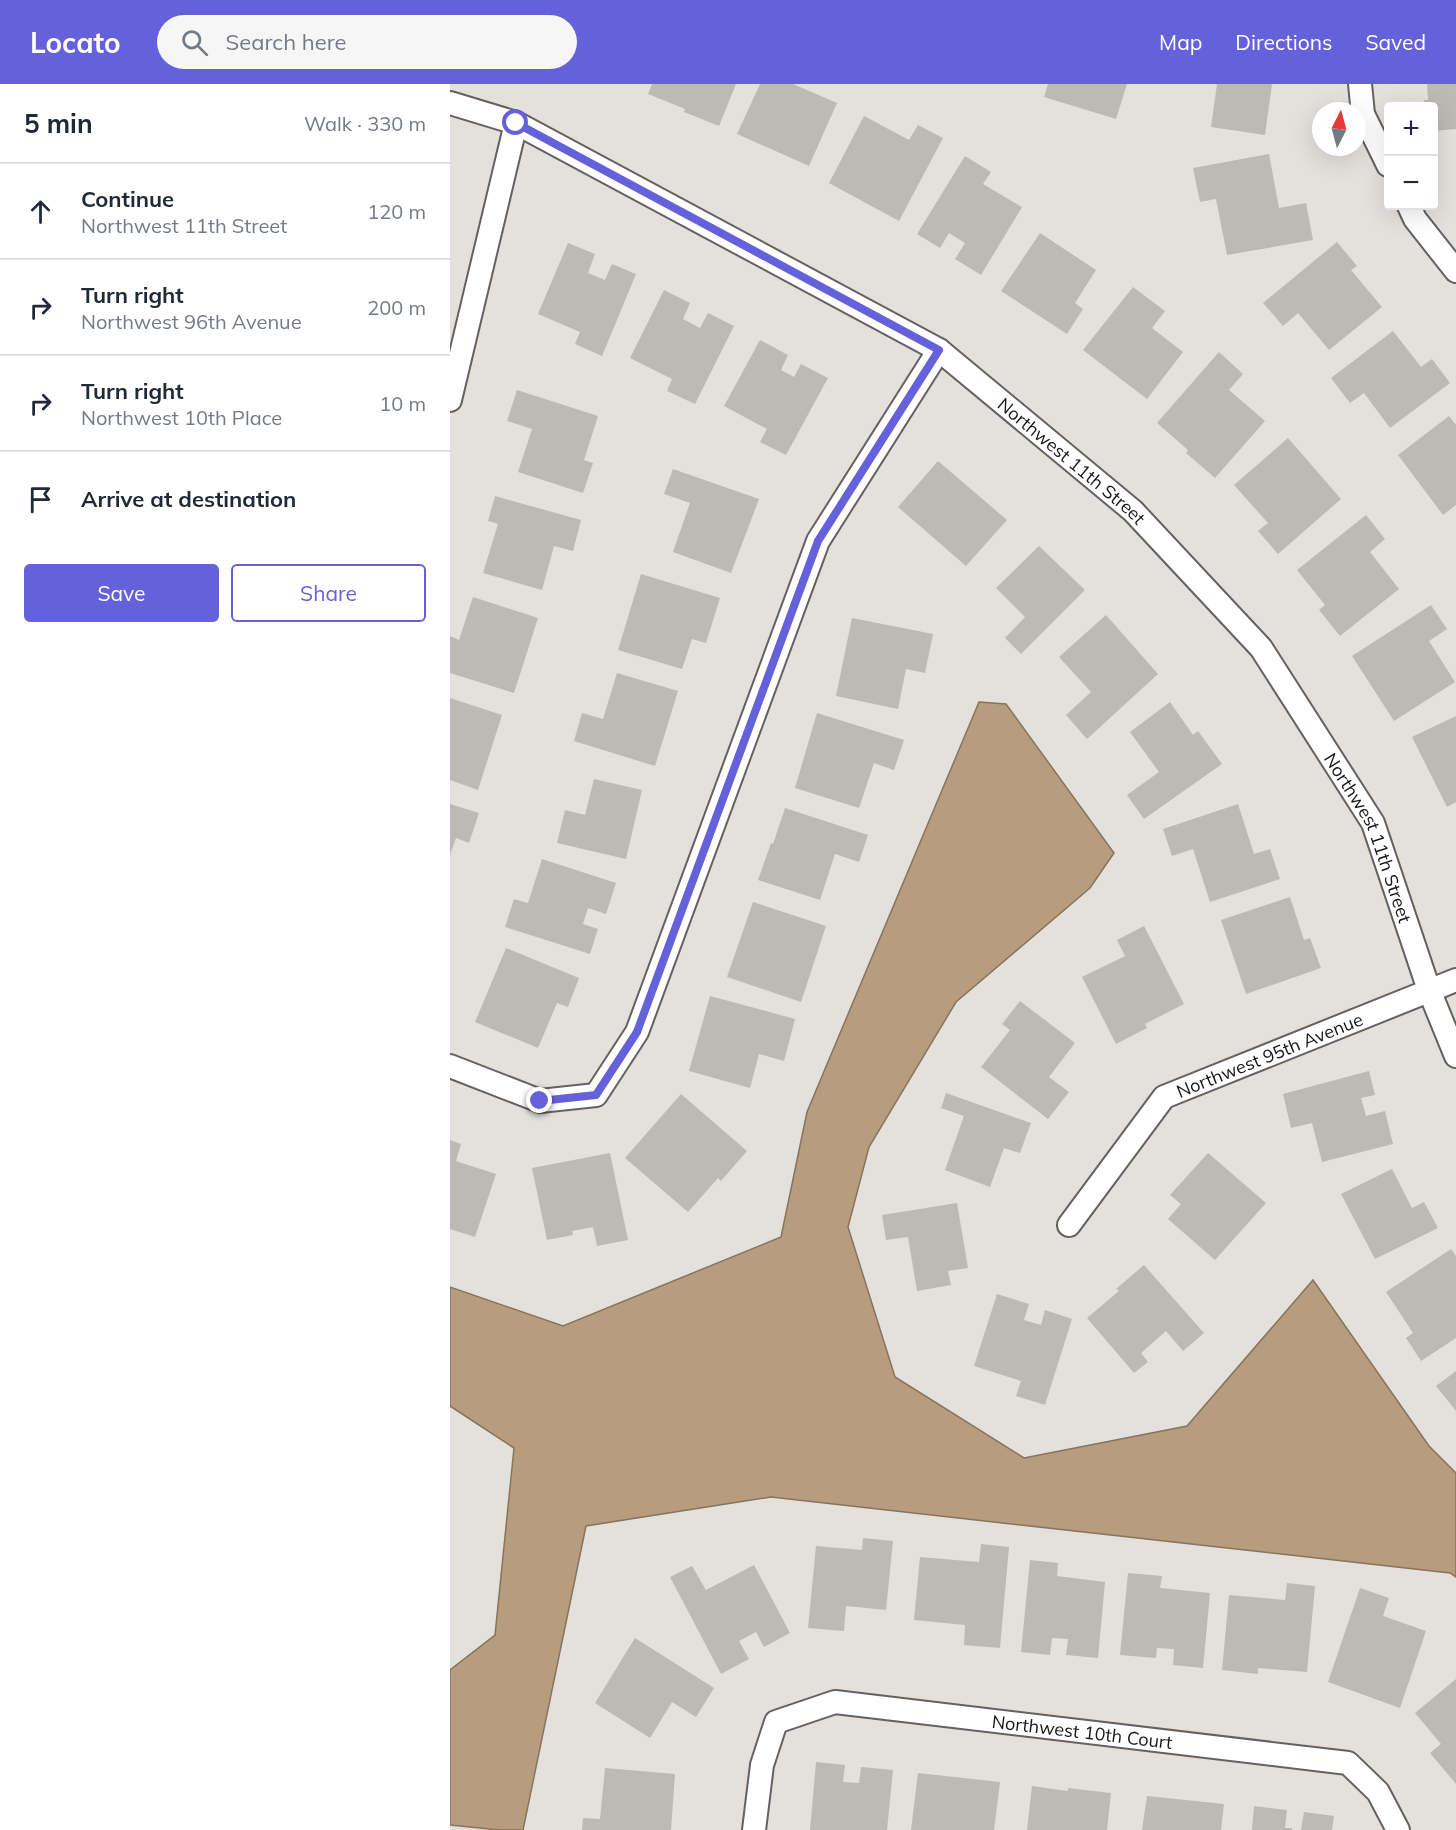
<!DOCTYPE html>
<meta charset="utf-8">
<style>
body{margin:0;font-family:Mulish,sans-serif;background:#f6f6f7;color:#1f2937}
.controls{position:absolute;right:18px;top:18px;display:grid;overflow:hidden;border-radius:6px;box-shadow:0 6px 24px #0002}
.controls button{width:54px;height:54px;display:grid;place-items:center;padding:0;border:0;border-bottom:2px solid #e0e1e3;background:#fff;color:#1f2937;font:30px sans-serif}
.compass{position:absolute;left:862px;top:18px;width:54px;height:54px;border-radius:50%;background:#fff;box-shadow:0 6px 24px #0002;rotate:6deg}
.stop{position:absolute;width:18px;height:18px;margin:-14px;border:4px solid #6561da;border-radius:50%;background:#fff}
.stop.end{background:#6561da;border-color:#fff;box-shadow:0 2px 6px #0008}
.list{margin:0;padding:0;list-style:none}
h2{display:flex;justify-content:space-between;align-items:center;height:78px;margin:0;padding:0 24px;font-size:26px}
h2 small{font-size:20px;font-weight:400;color:#747a83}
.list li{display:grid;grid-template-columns:39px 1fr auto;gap:18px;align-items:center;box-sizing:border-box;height:96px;padding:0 24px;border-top:2px solid #e0e1e3}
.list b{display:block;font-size:22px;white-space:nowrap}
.list p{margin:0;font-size:20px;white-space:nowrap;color:#747a83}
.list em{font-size:20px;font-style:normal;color:#747a83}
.actions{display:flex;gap:12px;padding:18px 24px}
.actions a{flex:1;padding:14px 0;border:2px solid #6561da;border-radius:6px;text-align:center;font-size:21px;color:#6561da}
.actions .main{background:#6561da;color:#fff}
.icon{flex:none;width:33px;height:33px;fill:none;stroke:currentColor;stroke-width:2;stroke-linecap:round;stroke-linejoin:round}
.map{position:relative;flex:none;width:1006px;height:1746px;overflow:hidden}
header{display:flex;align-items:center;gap:36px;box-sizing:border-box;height:84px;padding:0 30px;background:#6561da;color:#fff}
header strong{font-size:28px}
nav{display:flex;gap:33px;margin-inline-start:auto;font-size:21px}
.search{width:420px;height:54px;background:#f6f6f7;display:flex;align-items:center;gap:15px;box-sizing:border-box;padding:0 21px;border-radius:33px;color:#747a83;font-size:22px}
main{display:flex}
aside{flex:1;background:#fff}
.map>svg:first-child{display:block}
.water{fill:#b79c7d;stroke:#87745e;stroke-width:1.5}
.building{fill:#bdbab6}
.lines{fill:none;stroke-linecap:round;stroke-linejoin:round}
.minor-casing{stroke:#64615e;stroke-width:26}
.minor{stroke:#fff;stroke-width:22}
.route{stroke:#6561da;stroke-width:8}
.labels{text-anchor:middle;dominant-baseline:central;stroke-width:4.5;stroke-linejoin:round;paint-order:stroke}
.street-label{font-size:18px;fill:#171615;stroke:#e4e0dc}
</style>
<header>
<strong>Locato</strong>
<div class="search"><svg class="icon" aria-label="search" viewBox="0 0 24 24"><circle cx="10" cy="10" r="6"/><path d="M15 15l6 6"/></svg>Search here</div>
<nav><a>Map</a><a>Directions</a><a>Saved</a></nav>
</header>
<main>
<aside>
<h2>5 min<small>Walk · 330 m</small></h2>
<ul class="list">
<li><svg class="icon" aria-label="ahead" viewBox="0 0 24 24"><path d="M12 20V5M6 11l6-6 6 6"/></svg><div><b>Continue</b><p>Northwest 11th Street</p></div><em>120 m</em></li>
<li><svg class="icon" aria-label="right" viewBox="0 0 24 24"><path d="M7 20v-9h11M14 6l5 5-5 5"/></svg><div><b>Turn right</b><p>Northwest 96th Avenue</p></div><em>200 m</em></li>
<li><svg class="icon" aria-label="right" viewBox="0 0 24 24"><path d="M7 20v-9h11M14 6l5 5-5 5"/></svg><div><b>Turn right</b><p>Northwest 10th Place</p></div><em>10 m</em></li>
<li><svg class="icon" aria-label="arrive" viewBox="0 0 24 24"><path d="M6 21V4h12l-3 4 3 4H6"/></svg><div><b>Arrive at destination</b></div></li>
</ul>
<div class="actions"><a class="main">Save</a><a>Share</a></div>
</aside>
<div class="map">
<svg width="1006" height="1746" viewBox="0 0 1006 1746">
<rect width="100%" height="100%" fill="#e4e0dc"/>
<!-- water -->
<polygon class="water" points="529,618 556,620 664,769 640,804 506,918 419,1063 398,1143 445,1293 574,1374 737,1342 863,1196 979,1362 1006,1389 1006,1493 1000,1489 321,1413 136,1442 73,1746 49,1746 0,1741 0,1586 45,1551 64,1364 0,1322 0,1203 113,1242 331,1153 357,1028"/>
<!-- building -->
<g class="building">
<polygon points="202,0 286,0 269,42 234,28 235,25 198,10"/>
<polygon points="310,0 343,0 387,19 359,82 287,50"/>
<polygon points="598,0 677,0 666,35 594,13"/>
<polygon points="767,0 822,0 815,51 761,43"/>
<polygon points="977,0 1006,0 1006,45 984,47 984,22 975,22 974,16 978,16"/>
<polygon points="414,32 459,56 468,41 493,54 449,137 379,99"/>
<polygon points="819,70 829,124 856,119 863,156 777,171 766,115 750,118 743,84"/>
<polygon points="515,72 541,88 533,100 572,123 531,191 505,175 515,159 499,149 490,164 467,150"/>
<polygon points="590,149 646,186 625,219 633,225 617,250 551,207"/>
<polygon points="887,158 907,182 901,186 932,223 879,266 848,229 833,242 813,219"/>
<polygon points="118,159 145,170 138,189 155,196 162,180 186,190 152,272 125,260 130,248 88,230"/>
<polygon points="683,203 715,227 702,244 733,268 697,315 633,266"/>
<polygon points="214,206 240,219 233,235 250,244 258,229 284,242 245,320 217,307 222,295 180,274"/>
<polygon points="943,247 971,283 982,275 1000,299 940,344 914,309 900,319 881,294"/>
<polygon points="310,256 338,271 331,286 344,293 351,280 378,294 336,371 310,358 317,345 274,322"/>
<polygon points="769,268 793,290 779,306 815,337 765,394 736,369 738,366 707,339"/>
<polygon points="67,306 148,332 134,376 143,379 133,409 68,388 82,345 57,337"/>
<polygon points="999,332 1006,341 1006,421 993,431 948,371"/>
<polygon points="838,354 891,415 828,470 808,447 818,439 784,401"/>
<polygon points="488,377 557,436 516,482 448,423"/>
<polygon points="223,385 309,415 281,489 223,468 240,419 214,410"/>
<polygon points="45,412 131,436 123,467 104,462 92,506 33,489 48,440 38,437"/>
<polygon points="916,431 935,455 920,468 949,505 890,552 869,526 875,521 847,486"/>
<polygon points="589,462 635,506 571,570 555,554 575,533 546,504"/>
<polygon points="191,490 270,514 256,559 242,555 232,585 168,566"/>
<polygon points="23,513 88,534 64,609 0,589 0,552 9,556"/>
<polygon points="981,521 997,545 979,557 1005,598 944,637 902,572"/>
<polygon points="656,531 708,590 637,655 616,631 641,608 609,573"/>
<polygon points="402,534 483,550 475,589 456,585 448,625 386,612"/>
<polygon points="167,589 228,607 205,682 124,657 132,629 153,635"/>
<polygon points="0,614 52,631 28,706 0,696"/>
<polygon points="720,618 743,651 748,647 772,680 694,735 677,711 709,688 680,648"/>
<polygon points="367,629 454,656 444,686 424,679 409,724 345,704"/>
<polygon points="1006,632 1006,718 997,723 962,653"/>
<polygon points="144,695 192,706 176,775 107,759 115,726 135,731"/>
<polygon points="0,720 29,729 19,759 6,754 0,771"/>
<polygon points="788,720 804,770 820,765 830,795 760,818 743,765 722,772 713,745"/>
<polygon points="335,724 418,751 409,778 385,770 370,816 308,796 321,759 323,760"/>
<polygon points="92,775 166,799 156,830 138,824 133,840 148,845 140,870 55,843 64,815 78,819"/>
<polygon points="840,813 854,856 860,854 871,884 796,910 771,836"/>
<polygon points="303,818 376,842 351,918 277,893"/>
<polygon points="694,842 734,920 695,940 697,944 666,960 632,893 675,872 667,856"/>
<polygon points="56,864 129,894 118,923 107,919 88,964 25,938"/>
<polygon points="260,912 345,935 334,977 309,970 300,1004 239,987"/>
<polygon points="570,917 625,959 599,993 619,1008 598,1035 531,983 560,946 552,940"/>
<polygon points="919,987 925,1011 911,1014 916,1032 935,1027 943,1060 872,1078 862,1039 841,1044 833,1010"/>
<polygon points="496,1009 581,1039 570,1069 554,1064 540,1103 495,1086 514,1032 491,1024"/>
<polygon points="231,1010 297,1067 271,1097 268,1094 238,1128 175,1074"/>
<polygon points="0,1056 11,1060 6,1077 46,1090 25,1153 0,1145"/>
<polygon points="160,1069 178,1156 147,1162 143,1143 122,1147 123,1151 97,1156 82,1084"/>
<polygon points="758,1069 816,1119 765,1176 718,1135 731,1120 720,1111"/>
<polygon points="942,1085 962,1124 974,1118 988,1144 925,1175 891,1110"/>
<polygon points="507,1119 518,1184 498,1187 501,1201 467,1207 458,1153 436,1156 432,1131"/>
<polygon points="1001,1165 1006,1172 1006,1254 971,1277 956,1254 963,1249 936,1208"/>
<polygon points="694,1181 754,1249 733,1267 716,1247 691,1269 698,1278 684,1289 637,1234 669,1207 666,1205"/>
<polygon points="547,1210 579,1220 574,1236 591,1241 595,1226 622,1235 595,1321 566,1312 571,1297 524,1282"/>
<polygon points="1006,1287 1006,1327 986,1302"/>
<polygon points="413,1454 443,1457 436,1526 396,1522 394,1547 358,1544 366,1462 412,1466"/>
<polygon points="531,1460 559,1463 550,1564 514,1561 515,1541 464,1536 470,1473 529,1478"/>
<polygon points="580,1476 608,1479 607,1492 655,1498 648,1574 616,1571 618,1555 602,1554 600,1571 571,1568"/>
<polygon points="304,1481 340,1549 314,1563 306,1548 289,1557 299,1575 271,1590 220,1493 242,1482 256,1506"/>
<polygon points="678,1489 712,1492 710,1504 760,1509 753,1584 723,1581 724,1565 707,1564 706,1574 670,1571"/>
<polygon points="837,1499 865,1502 857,1588 808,1584 808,1590 772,1586 779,1511 835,1516"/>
<polygon points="910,1504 939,1514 933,1532 976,1547 950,1624 878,1598"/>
<polygon points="185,1554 264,1604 246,1633 222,1618 200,1654 145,1619"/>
<polygon points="1006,1595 1006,1700 980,1669 991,1660 965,1629"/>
<polygon points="366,1678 395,1681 393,1698 409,1699 411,1683 443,1686 437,1746 360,1746"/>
<polygon points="155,1684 225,1690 221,1746 132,1746 133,1734 150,1735"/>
<polygon points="468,1689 550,1698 544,1746 461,1746"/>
<polygon points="582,1702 618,1707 618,1704 661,1709 657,1746 577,1746"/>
<polygon points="697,1712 774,1720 771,1746 692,1746"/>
<polygon points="804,1722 837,1726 835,1744 842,1744 842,1746 802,1746"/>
<polygon points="854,1728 884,1732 882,1746 851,1746"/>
</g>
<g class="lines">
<!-- minor casing -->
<g class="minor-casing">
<g id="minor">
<polyline points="910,0 913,30 938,81"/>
<path id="s1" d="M0 19 66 39 489 266 683 427 811 564 923 739 979 906 1006 972"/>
<polyline points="959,122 965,135 1006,187"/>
<polyline points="0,316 66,39"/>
<polyline points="0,982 90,1017 146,1011 187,948 368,457 489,266"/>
<path id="s2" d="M619 1141 714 1013 1006 896"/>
<path id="s3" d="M304 1746 312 1681 326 1638 385 1618 898 1679 928 1708 948 1746"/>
</g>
</g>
<!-- minor -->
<use href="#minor" class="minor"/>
</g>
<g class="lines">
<!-- route -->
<polyline class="route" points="66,39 489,266 368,457 187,948 146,1011 90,1017"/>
</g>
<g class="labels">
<!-- street labels -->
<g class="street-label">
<text stroke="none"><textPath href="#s1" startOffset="722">Northwest 11th Street</textPath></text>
<text stroke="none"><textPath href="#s1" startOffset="1208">Northwest 11th Street</textPath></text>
<text stroke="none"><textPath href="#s2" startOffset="273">Northwest 95th Avenue</textPath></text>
<text stroke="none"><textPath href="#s3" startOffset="422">Northwest 10th Court</textPath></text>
</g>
</g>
</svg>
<div class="controls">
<button>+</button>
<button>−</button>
</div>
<svg class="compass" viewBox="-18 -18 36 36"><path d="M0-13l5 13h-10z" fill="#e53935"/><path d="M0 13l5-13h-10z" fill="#747a83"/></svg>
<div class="stop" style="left:66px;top:39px"></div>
<div class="stop end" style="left:90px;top:1017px"></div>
</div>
</main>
